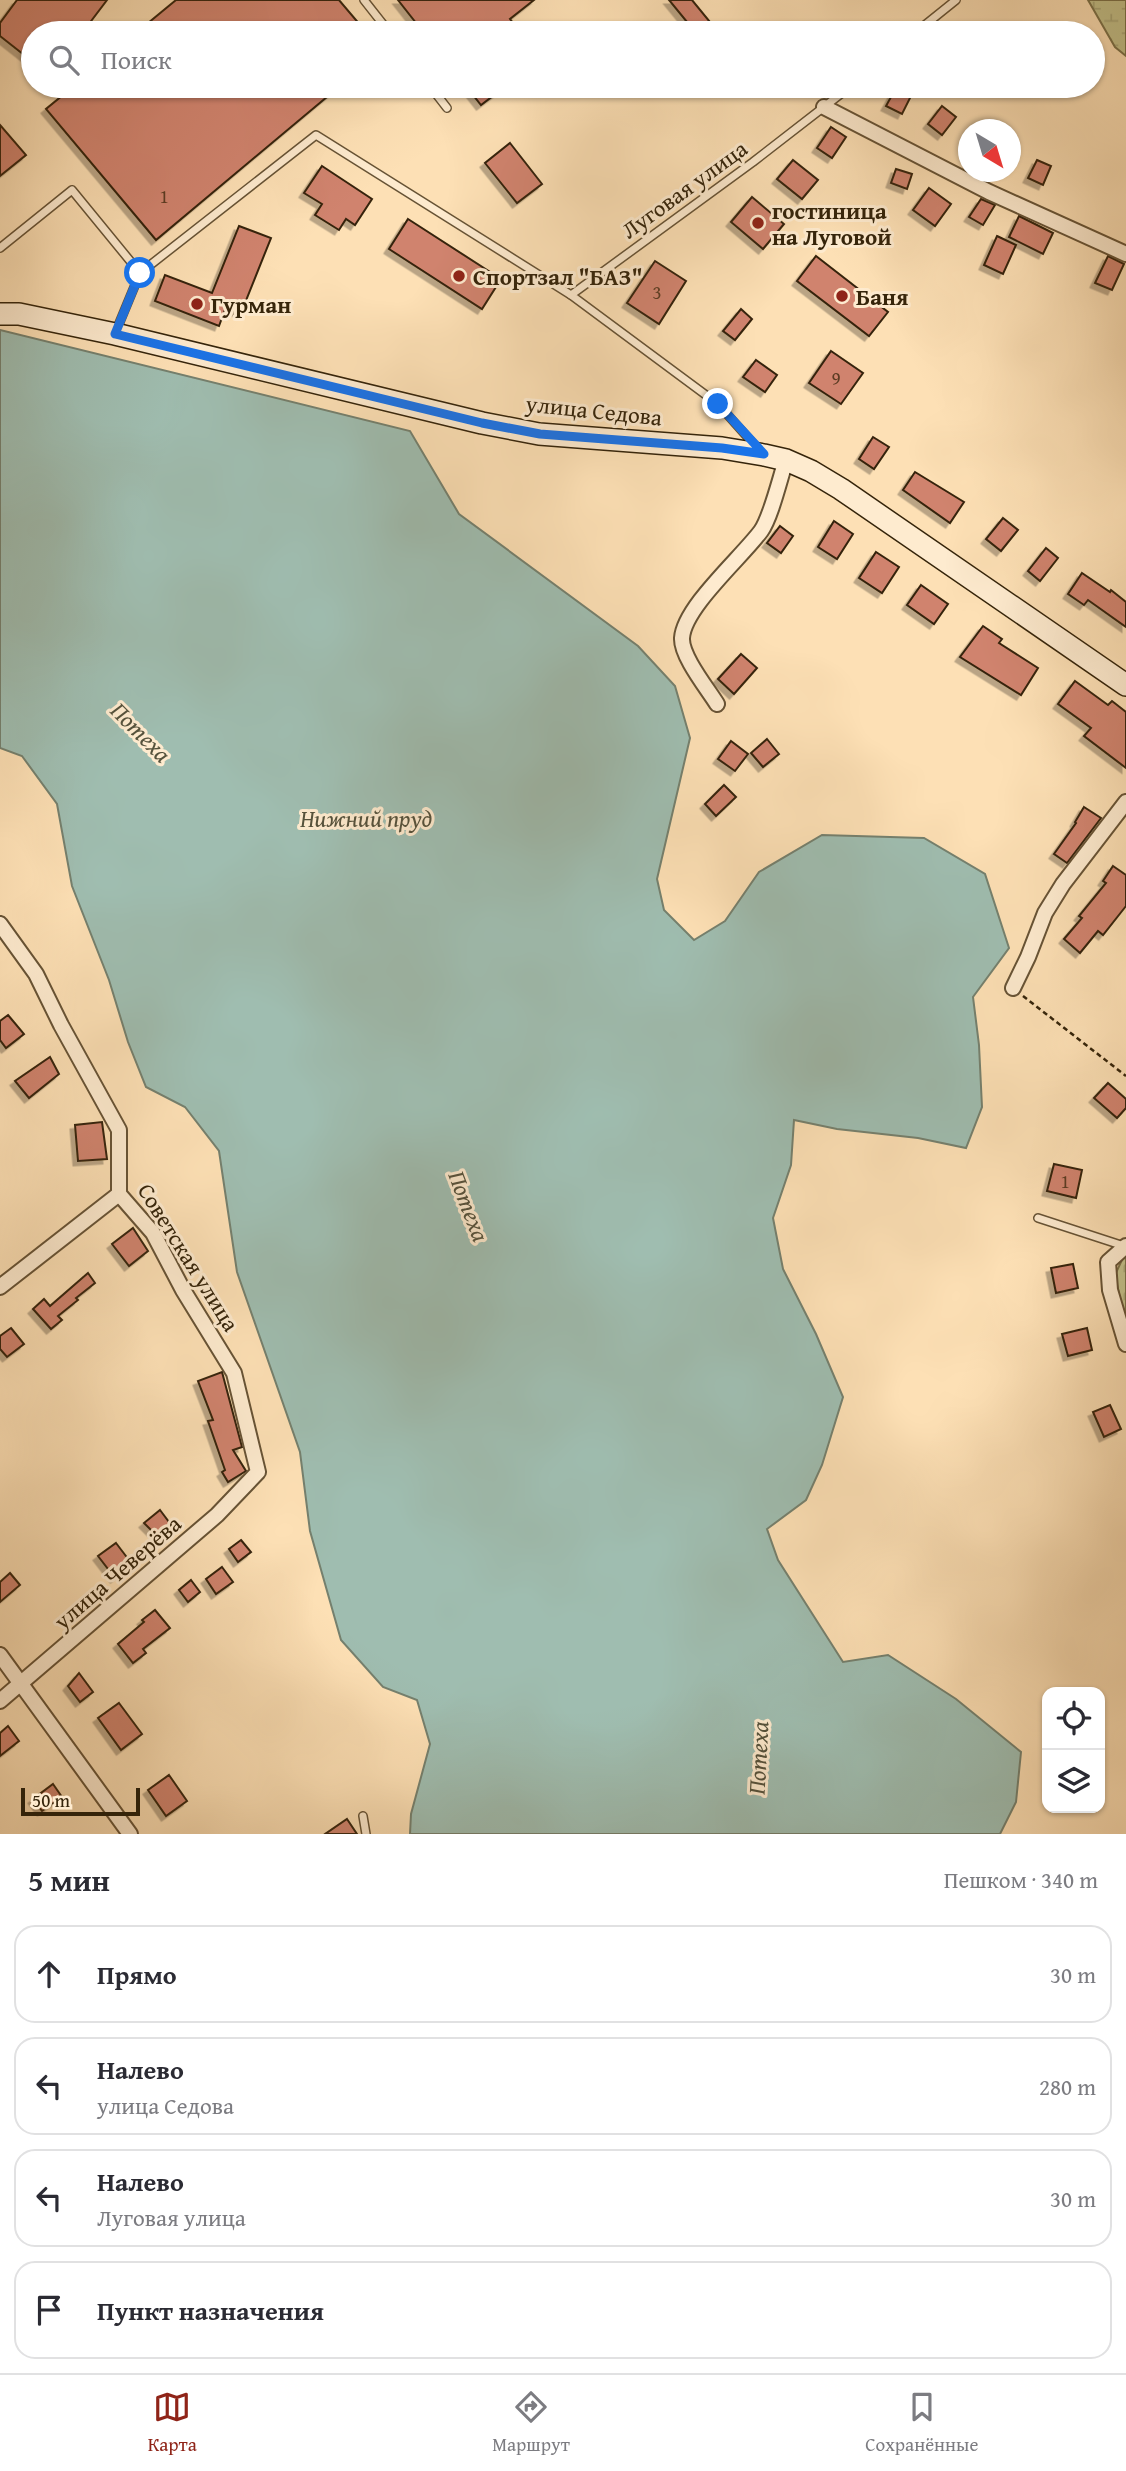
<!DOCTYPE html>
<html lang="ru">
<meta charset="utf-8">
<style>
body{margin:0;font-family:"Gentium Book Plus",serif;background:#f2f2f3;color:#2b2b33}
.controls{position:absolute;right:21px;bottom:21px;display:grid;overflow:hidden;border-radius:14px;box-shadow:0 2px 5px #0004}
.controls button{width:63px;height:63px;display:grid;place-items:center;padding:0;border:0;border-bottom:2px solid #e1e1e2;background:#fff;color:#2b2b33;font:35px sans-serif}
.compass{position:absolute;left:958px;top:119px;width:63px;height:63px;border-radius:50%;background:#fff;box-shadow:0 2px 5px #0004;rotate:142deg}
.scale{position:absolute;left:21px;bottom:18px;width:119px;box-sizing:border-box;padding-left:7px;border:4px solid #35240a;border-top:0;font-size:19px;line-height:24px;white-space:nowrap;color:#35240a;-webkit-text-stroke:5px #feebcf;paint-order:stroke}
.stop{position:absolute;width:21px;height:21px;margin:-16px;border:5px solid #1a73e8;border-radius:50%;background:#fff}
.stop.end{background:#1a73e8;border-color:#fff;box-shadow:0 2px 7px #0008}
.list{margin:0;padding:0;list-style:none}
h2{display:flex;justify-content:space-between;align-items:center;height:91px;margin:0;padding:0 28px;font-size:30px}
h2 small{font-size:23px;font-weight:400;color:#7c7c81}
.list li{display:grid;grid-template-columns:46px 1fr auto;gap:21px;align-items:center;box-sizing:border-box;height:98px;margin:0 14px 14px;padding:0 14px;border:2px solid #e1e1e2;border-radius:21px}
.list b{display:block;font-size:26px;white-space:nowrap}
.list p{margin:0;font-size:23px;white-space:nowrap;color:#7c7c81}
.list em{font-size:23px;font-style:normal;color:#7c7c81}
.icon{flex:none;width:38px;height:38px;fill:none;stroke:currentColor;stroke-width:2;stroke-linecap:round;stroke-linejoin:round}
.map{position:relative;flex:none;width:1126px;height:1834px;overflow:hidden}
.search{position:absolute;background:#fff;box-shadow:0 2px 5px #0004;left:21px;right:21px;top:21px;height:77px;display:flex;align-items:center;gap:18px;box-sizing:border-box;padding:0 24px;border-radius:38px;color:#7c7c81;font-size:26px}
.sheet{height:539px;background:#fff}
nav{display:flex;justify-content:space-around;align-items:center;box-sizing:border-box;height:98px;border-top:2px solid #e1e1e2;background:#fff;font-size:19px;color:#7c7c81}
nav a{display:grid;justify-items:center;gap:4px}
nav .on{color:#8f2418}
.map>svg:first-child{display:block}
.wetland{fill:url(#wetland-marsh);stroke:#7c724a;stroke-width:2}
.cemetery{fill:url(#cemetery-stones);stroke:#7c724a;stroke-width:2}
.water{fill:#9fbdb0;stroke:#75806e;stroke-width:2}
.building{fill:#d0836e;stroke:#35240a;stroke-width:2;filter:url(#shadow)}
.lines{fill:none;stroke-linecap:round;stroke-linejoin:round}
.service-casing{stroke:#675335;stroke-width:10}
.minor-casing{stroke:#675335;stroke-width:18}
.secondary-casing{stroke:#35240a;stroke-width:24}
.path{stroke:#35240a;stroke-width:2.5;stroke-dasharray:5 3.5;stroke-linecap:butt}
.service{stroke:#feebcf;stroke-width:7}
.minor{stroke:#feebcf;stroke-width:14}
.secondary{stroke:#feebcf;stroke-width:21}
.route{stroke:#1a73e8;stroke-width:9}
.poi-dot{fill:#8f2418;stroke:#feebcf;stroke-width:2.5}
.labels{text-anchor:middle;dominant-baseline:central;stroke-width:6;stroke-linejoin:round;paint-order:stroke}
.number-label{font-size:19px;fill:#5c3c23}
.street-label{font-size:23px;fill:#35240a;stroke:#feebcf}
.poi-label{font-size:23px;font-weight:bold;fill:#35240a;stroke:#feebcf;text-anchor:start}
.water-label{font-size:24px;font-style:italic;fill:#55523c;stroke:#feebcf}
</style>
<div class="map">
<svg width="1126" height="1834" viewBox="0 0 1126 1834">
<defs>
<pattern id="wetland-marsh" width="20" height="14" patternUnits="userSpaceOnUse" patternTransform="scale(1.75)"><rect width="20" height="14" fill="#c3c18b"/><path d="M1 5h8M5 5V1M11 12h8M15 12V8" fill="none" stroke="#a8a677"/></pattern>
<pattern id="cemetery-stones" width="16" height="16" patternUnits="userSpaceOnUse" patternTransform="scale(1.75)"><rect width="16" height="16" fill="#c3c18b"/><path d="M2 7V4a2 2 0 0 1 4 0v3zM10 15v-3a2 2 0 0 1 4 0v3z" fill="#a8a677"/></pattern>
<filter id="shadow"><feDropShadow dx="-4.5" dy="4.5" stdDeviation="0" flood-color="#0004"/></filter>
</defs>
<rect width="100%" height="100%" fill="#fde0b5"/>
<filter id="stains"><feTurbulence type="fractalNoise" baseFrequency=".00286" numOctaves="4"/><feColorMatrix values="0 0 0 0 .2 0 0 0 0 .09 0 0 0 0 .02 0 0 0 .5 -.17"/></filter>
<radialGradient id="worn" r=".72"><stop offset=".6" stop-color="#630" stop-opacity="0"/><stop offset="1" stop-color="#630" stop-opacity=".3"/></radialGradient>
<!-- wetland -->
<polygon class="wetland" points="1088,0 1126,0 1126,56 1115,47"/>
<!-- cemetery -->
<polygon class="cemetery" points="1126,1251 1126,1327 1115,1275"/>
<!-- water -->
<polygon class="water" points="0,330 410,431 459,514 638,646 675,686 690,738 657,879 664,910 694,940 725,921 759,872 822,835 924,838 985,874 1009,948 973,997 979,1045 982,1107 966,1148 918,1138 837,1129 794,1120 791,1165 773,1218 783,1269 816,1334 843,1397 822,1465 806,1500 767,1529 778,1560 843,1662 888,1655 956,1699 1021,1752 1016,1802 1000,1834 410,1834 411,1814 430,1744 417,1700 383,1687 341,1640 310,1531 300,1452 237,1272 219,1151 185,1107 146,1087 128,1042 109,980 72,886 57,804 22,756 0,748"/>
<!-- building -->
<g class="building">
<polygon points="17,0 107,0 82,33 33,33 33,62 0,36 0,23"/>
<polygon points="176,0 339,0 367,33 136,33"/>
<polygon points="398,0 534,0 510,19 521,33 424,33"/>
<polygon points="669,0 692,0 719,33 696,33"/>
<polygon points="74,86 340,86 156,240 46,109"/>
<polygon points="466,86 506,86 481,105"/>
<polygon points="897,86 905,86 914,90 902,114 886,106"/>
<polygon points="942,106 956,117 942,135 928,124"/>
<polygon points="0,125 26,155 0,176"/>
<polygon points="831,127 846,137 832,158 817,148"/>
<polygon points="510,143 542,184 517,203 485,163"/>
<polygon points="793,160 818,180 802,199 777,179"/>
<polygon points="1037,160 1051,166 1043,185 1028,178"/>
<polygon points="322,166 372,199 355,225 346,219 339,230 315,215 322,204 304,193"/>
<polygon points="896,169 912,174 907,189 891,183"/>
<polygon points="929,188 951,204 935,226 913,210"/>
<polygon points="752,197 784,224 763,249 731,222"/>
<polygon points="981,199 995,205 983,225 969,217"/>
<polygon points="1019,216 1053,233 1043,254 1009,237"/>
<polygon points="408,219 501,279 482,309 389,249"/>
<polygon points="239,226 271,238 241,313 226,307 219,326 155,301 165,275 212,293"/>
<polygon points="997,236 1016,245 1003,274 984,265"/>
<polygon points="816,256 888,312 869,336 797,281"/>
<polygon points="1108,256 1124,264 1112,290 1095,283"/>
<polygon points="655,261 686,281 659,324 627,303"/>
<polygon points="741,309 752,319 735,340 723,331"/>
<polygon points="831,351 863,373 841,404 809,383"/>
<polygon points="756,360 777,375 765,392 743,377"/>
<polygon points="873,437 889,447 874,469 859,459"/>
<polygon points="915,472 964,502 950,523 903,490"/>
<polygon points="1003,518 1018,530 1001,551 986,539"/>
<polygon points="834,521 853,534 837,559 818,547"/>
<polygon points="780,526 793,536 781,553 767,543"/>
<polygon points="1046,548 1058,558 1040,581 1028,571"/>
<polygon points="876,552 899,567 882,593 859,578"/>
<polygon points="1082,573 1110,592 1111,590 1126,602 1126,627 1088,600 1084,605 1068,594"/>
<polygon points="921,585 948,604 934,624 907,605"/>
<polygon points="983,626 1002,639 999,643 1038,668 1021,695 960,657"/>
<polygon points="741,654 757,668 734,694 718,679"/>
<polygon points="1075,681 1108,705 1112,701 1126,712 1126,768 1084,736 1091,728 1058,704"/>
<polygon points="767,739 779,754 763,767 751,753"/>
<polygon points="731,741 748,754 735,771 718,759"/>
<polygon points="724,785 736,797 716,816 705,804"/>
<polygon points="1084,807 1101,818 1067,863 1054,854 1076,823 1075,822"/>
<polygon points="1113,866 1126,875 1126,906 1103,935 1098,931 1080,953 1064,939 1082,918 1079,916 1106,883 1103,881"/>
<polygon points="8,1015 24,1034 6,1048 0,1040 0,1021"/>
<polygon points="50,1057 59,1074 29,1098 15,1081"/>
<polygon points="1108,1083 1126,1099 1126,1108 1117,1118 1094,1098"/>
<polygon points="102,1122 107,1159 78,1161 75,1125"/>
<polygon points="1054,1164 1082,1170 1076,1198 1047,1191"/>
<polygon points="133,1228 148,1251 129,1266 112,1244"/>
<polygon points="1073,1264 1078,1288 1056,1293 1051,1268"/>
<polygon points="88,1273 95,1283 76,1298 78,1300 58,1316 62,1320 51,1329 33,1309 44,1299 50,1306"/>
<polygon points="11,1328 24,1344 7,1357 0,1349 0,1336"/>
<polygon points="1087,1328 1092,1350 1068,1356 1062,1334"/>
<polygon points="222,1372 242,1447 233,1450 246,1471 228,1482 222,1472 225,1470 208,1421 213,1420 198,1381"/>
<polygon points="1110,1405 1121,1429 1104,1437 1093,1412"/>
<polygon points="160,1510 172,1526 158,1537 144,1523"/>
<polygon points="241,1540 251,1552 238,1562 229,1549"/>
<polygon points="116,1543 132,1564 115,1578 98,1556"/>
<polygon points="222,1567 233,1582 216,1594 206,1579"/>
<polygon points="10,1573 20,1585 0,1602 0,1582"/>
<polygon points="191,1580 200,1592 188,1602 179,1590"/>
<polygon points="155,1610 170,1628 143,1649 146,1653 133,1663 118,1644 144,1622 142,1620"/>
<polygon points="79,1673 93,1692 80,1702 68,1686"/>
<polygon points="119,1703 142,1734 121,1750 98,1718"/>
<polygon points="8,1726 19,1741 0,1756 0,1733"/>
<polygon points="169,1775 187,1801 166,1816 148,1790"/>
<polygon points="53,1784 62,1797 42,1811 33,1799"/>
<polygon points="347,1819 357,1834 325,1834"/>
</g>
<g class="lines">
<!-- service casing -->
<g class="service-casing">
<g id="service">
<polyline points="364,0 390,33"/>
<polyline points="915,33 956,0"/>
<polyline points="430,86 447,108"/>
<polyline points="0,248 72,190 140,273"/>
<polyline points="116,331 140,273 316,135 571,295"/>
<polyline points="759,450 718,404 571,295 753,162 851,86"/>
<polyline points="1038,1218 1124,1246"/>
<polyline points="363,1816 366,1834"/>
</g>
</g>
<!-- minor casing -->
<g class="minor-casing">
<g id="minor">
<polyline points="824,107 989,192 1126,254"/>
<path d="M717 704C707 688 681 656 682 638 684 607 742 557 761 531 771 517 780 478 786 460"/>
<polyline points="0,924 36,974 61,1025 119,1130 119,1194 153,1233 183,1290 234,1373 258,1472 217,1515 0,1701"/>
<polyline points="1013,988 1028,957 1045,913 1063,884 1126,802"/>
<polyline points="1126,1246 1108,1262 1110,1290 1126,1344"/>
<polyline points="0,1287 119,1194"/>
<polyline points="0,1655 130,1834"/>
</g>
</g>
<!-- secondary casing -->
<g class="secondary-casing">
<polyline id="secondary" points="0,314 19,314 115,334 482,423 539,434 722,448 764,455 786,460 811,471 841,489 1126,685"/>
</g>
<!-- path -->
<polyline class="path" points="1023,996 1126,1076"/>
<!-- service -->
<use href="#service" class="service"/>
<!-- minor -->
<use href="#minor" class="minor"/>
<!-- secondary -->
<use href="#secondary" class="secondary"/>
</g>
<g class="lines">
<!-- route -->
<polyline class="route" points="140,273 115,334 482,423 540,434 722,448 764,454 718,404"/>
</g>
<!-- markers -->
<g class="poi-dot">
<circle cx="758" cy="223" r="7"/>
<circle cx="459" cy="276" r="7"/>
<circle cx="842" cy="296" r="7"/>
<circle cx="197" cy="304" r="7"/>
</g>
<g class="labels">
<!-- number labels -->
<g class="number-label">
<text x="164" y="196">1</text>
<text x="657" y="292">3</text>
<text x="836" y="378">9</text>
<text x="1065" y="1181">1</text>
</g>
<!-- street labels -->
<g class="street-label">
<text transform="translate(684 189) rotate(-36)">Луговая улица</text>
<text transform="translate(594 410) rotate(6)">улица Седова</text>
<text transform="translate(189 1257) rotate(58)">Советская улица</text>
<text transform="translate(117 1572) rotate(-41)">улица Чеверёва</text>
</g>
<!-- poi labels -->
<g class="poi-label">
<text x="772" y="210">гостиница<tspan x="772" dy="26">на Луговой</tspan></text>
<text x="473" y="276">Спортзал "БАЗ"</text>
<text x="856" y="296">Баня</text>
<text x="211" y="304">Гурман</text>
</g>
<!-- water labels -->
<g class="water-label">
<text transform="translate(141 732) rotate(45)">Потеха</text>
<text x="366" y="818">Нижний пруд</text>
<text transform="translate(469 1206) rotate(69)">Потеха</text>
<text transform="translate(758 1758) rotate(-87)">Потеха</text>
</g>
</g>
<rect width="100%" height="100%" filter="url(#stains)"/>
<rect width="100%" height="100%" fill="url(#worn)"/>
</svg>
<div class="controls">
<button><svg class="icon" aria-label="locate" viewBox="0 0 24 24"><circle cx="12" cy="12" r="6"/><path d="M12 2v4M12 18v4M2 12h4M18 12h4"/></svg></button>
<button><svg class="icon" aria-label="layers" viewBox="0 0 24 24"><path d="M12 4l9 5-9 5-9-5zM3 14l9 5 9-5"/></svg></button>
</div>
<svg class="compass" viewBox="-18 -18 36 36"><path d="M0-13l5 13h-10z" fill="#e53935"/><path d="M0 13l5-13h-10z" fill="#7c7c81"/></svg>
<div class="scale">50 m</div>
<div class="stop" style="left:140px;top:273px"></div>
<div class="stop end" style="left:718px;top:404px"></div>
<div class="search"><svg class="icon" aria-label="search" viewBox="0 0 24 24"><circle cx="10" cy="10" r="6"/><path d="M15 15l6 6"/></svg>Поиск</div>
</div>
<section class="sheet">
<h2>5 мин<small>Пешком · 340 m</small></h2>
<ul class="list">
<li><svg class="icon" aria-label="ahead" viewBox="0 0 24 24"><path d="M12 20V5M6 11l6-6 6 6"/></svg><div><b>Прямо</b></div><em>30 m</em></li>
<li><svg class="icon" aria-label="left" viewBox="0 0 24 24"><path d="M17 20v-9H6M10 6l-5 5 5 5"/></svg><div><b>Налево</b><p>улица Седова</p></div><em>280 m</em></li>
<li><svg class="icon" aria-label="left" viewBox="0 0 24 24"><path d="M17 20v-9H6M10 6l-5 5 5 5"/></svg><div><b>Налево</b><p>Луговая улица</p></div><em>30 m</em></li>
<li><svg class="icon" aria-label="arrive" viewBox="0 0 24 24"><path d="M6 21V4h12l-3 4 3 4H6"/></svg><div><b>Пункт назначения</b></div></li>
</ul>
</section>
<nav>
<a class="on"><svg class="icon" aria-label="map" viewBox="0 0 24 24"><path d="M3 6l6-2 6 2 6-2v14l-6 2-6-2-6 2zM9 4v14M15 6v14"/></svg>Карта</a>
<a><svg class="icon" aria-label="directions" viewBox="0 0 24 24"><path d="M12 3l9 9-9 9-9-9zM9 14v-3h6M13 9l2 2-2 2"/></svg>Маршрут</a>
<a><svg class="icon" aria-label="saved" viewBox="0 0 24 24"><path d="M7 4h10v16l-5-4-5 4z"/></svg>Сохранённые</a>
</nav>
